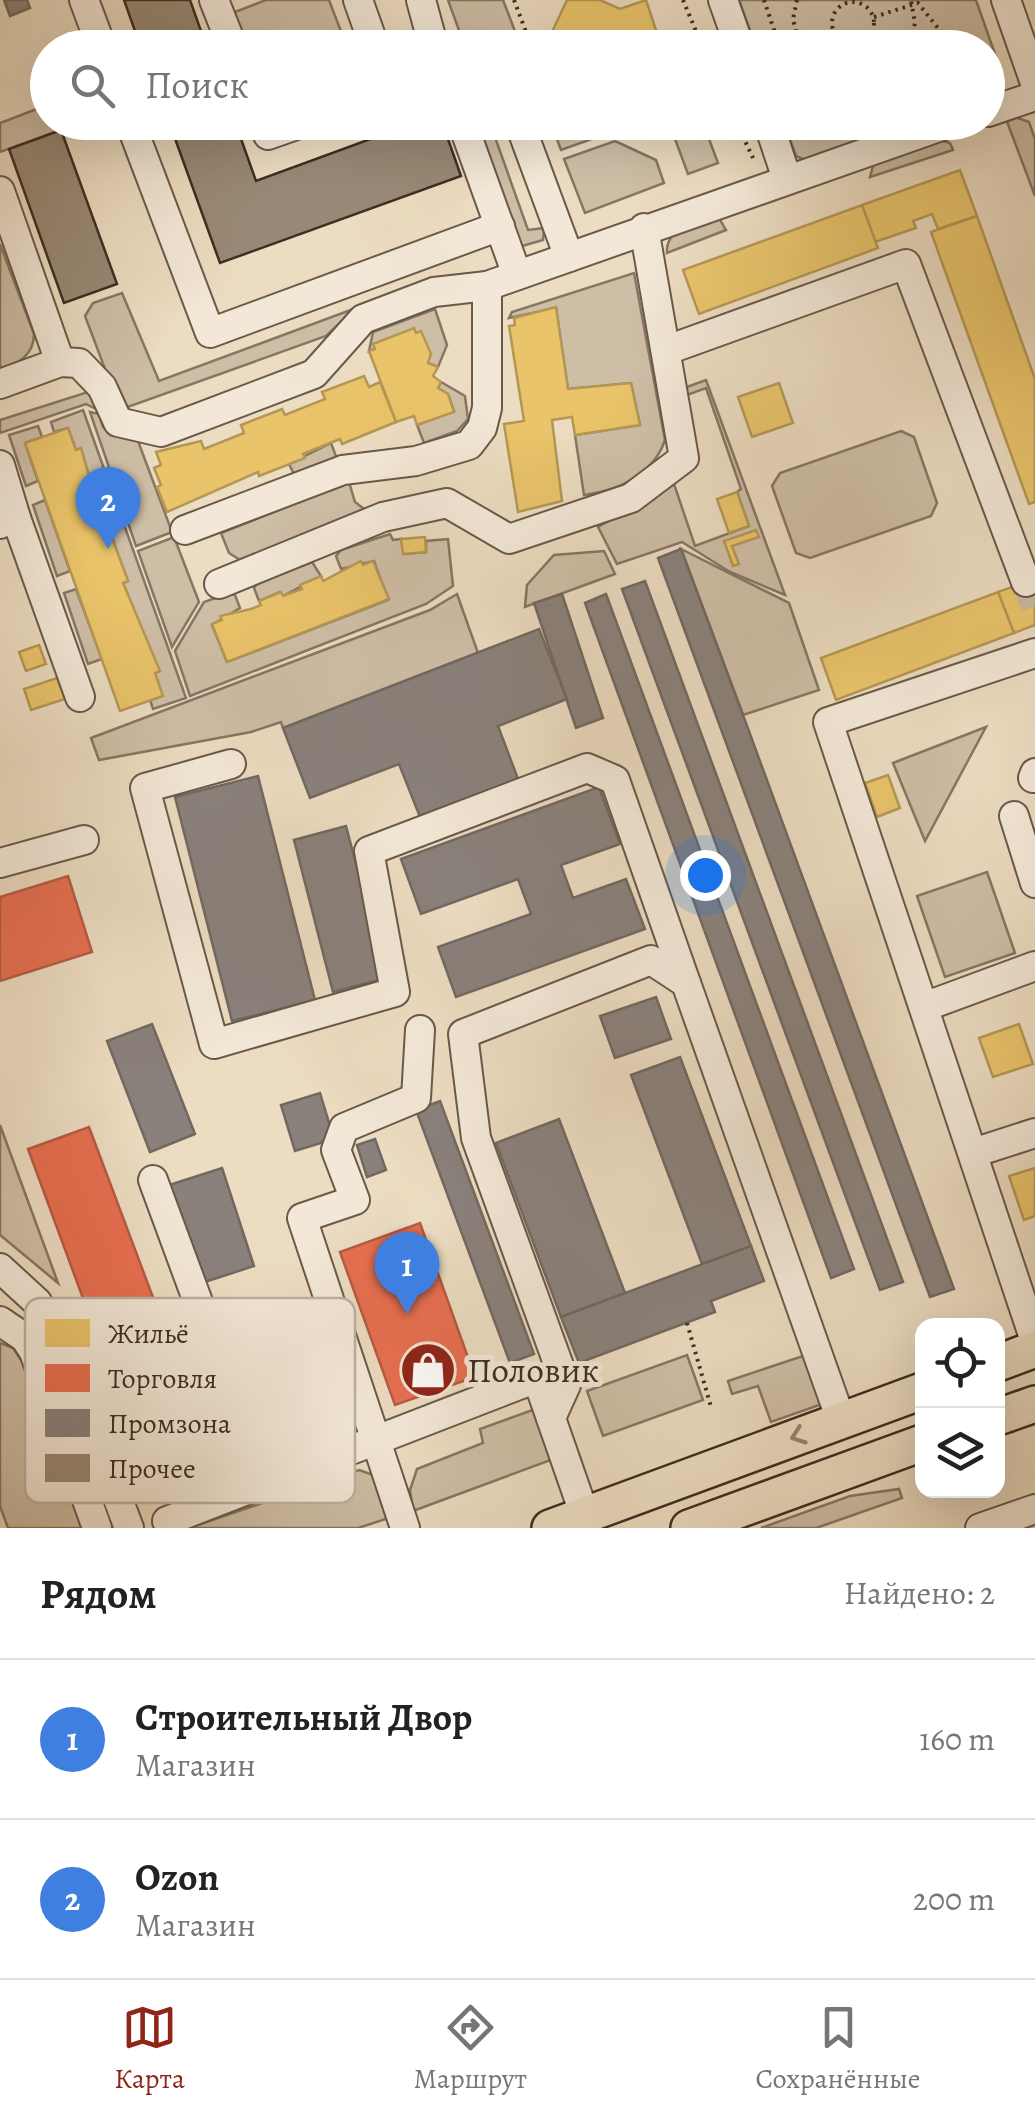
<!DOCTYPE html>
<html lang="ru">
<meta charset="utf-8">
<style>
body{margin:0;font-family:Alegreya,serif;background:#f6f6f6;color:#222}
.controls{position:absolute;right:30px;bottom:30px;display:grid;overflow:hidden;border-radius:20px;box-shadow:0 10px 40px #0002}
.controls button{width:90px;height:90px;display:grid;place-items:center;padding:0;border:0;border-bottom:2px solid #e0e0e0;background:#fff;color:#222;font:50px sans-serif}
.you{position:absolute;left:705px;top:875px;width:35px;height:35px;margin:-25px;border:8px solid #fff;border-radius:50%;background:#1a73e8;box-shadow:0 0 0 15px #1a73e833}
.badge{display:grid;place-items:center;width:65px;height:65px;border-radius:50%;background:#8f2418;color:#fff;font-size:32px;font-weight:700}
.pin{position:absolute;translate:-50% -82px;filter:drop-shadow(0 2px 5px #0008)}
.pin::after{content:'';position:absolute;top:52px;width:35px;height:30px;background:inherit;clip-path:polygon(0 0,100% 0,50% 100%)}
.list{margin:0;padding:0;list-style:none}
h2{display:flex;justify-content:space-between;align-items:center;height:130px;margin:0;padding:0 40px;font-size:42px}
h2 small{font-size:32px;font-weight:400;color:#767676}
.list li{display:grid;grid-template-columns:65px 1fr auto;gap:30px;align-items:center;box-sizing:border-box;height:160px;padding:0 40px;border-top:2px solid #e0e0e0}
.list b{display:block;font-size:38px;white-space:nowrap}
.list p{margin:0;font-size:32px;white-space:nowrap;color:#767676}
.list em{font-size:32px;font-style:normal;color:#767676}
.icon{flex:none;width:55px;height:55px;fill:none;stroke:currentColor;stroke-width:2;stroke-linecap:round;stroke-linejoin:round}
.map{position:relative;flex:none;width:1035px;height:1528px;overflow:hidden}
.search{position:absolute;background:#fff;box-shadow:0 10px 40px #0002;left:30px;right:30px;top:30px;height:110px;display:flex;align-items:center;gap:25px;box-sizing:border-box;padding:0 35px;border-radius:55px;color:#767676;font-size:38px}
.sheet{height:450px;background:#fff}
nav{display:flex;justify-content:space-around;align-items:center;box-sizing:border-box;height:140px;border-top:2px solid #e0e0e0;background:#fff;font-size:28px;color:#767676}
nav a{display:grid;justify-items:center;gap:5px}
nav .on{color:#8f2418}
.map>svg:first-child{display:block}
.green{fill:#cebea6;stroke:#867664;stroke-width:2.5}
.homes{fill:#e9c46a;stroke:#b59755;stroke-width:2.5}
.shops{fill:#e76f51;stroke:#b45b43;stroke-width:2.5}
.industry{fill:#8a817c;stroke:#736861;stroke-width:2.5}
.building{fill:#988875;stroke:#3d2d23;stroke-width:2.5}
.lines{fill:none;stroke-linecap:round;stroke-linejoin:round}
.minor-tunnel{stroke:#c9b9a1;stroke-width:28;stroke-dasharray:28 14;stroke-linecap:butt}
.minor-casing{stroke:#69594a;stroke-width:32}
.major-casing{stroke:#3d2d23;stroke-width:40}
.path{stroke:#3d2d23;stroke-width:4;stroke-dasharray:2.5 5;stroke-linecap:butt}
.minor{stroke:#f3e8d7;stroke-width:28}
.major{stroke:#ecdcc1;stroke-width:35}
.oneway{stroke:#948472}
.labels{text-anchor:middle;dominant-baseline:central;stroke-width:10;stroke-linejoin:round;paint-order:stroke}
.poi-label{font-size:35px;fill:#3d2d23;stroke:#f3e8d7;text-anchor:start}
.key{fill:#f3e8d7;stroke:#bcb0a1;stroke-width:2.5}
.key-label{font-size:28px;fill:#3d2d23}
</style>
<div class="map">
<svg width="1035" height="1528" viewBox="0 0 1035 1528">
<rect width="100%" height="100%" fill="#ecdcc1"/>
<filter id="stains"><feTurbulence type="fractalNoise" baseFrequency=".002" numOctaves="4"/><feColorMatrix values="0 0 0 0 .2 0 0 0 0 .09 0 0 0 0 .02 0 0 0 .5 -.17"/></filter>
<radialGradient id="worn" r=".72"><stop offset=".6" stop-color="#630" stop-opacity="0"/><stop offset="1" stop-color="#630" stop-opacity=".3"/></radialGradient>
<!-- green -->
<g class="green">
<polygon points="266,0 329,0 347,47 243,47 230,14"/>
<polygon points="448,0 503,0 521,47 446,47 444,40 460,33"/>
<polygon points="739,0 976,0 1003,77 988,96 988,48 756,47"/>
<polygon points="47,105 48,122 59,123 61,130 0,152 0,123"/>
<polygon points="1015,117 1029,122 1035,139 1035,196 1006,119"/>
<polygon points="473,123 490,123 528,230 544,228 543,240 519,247"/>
<polygon points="551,123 577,123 603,135 561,150"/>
<polygon points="669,123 703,123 718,163 688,174"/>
<polygon points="784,123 919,123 807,161 796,156"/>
<polygon points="939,140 950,143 953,150 870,177 874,163"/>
<polygon points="615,141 656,160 664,183 585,213 564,159"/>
<path d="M719 218 726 230 667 253C665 226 699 224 719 218Z"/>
<path d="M0 244 34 334C34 355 18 364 0 371Z"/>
<path d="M634 273 665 440C653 475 618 491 584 495L575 435 640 425 631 383 568 389 556 308 509 318 512 312Z"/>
<polygon points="122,293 159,381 356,308 326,336 125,408 119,406 85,316 93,303"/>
<polygon points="435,309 447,345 438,367 428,363 416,333 374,344 375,349 369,351 373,332"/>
<polygon points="706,380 785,595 730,572 682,542 617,564 598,527 674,484 695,546 749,526 737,492 741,489 706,388 687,395 684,388"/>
<polygon points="441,382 465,396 468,419 457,431 424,443 417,425 454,411 448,394 438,388"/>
<polygon points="91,391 98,410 86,404 0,433 0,420"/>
<polygon points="83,410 186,698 153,709 150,700 155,673 159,671 123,583 128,581 112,538 107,539 81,449 76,450 68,428 54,432 51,422"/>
<polygon points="90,412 99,414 103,427 115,436 135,433 172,532 136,546"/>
<polygon points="38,426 42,437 25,443 38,481 26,486 9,435"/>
<polygon points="901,431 914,437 937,503 931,516 810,558 796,553 772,486 780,473"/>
<polygon points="331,443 337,459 295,476 289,464"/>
<polygon points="349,482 355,502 372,515 245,563 229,553 221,533"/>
<polygon points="45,500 70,571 57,576 33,505"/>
<polygon points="390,534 393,540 401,539 404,554 426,552 426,541 448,539 453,586 426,604 190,696 175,651 204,602 230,593 235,595 240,608 212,625 227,662 388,600 374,561 341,569 336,556 341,550"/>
<polygon points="174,537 199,602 172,647 138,551"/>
<polygon points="681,549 789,603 819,690 743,715"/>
<polygon points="604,551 615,574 525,607 527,585 554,555"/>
<polygon points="312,562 321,576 283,596 280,592 259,601 254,588 258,582"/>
<polygon points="76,589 102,659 88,664 64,593"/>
<polygon points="457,594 478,653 283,728 281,722 251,732 99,760 91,738 430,610"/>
<polygon points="986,727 925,841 893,763"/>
<polygon points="987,872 1015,953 945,977 917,896"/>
<polygon points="0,1125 58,1283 0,1235"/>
<polygon points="0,1343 13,1348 26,1367 84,1528 8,1528 0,1506"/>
<polygon points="812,1353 828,1402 771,1422 758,1386 732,1394 728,1381"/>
<polygon points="687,1355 703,1400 603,1436 587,1391"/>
<polygon points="538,1408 556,1458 413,1511 410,1490 417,1469 483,1443 480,1429"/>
<polygon points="359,1470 376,1476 389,1518 358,1528 189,1528"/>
<polygon points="899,1489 902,1498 816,1528 761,1528 850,1496"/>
</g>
<!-- homes -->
<g class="homes">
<polygon points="567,0 600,0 620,9 646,0 662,48 576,48 577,44 552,32"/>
<polygon points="960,170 977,216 938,229 932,214 913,221 916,228 875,242 862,205"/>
<polygon points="862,205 878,248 699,314 683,270"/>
<polygon points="977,216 1035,379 1035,502 1029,504 931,232"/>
<polygon points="556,307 568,389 631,383 640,425 575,435 572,417 552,420 562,501 518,512 504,424 524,421 509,326 515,325 514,318"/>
<polygon points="414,328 416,333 421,331 431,354 428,363 438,367 433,376 441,382 438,388 448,394 454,412 417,425 414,416 396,422 369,351 375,349 373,344"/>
<polygon points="364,376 369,387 380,382 396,422 342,444 340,439 303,454 305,458 259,476 258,472 167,512 157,487 161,485 154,468 161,465 156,452 201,441 204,449 244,433 241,425 282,409 285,415 325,399 322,392"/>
<polygon points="779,383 793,423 752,437 738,397"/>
<polygon points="68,428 76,450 81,448 107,539 112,538 128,581 123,583 160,671 155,673 163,696 120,711 25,443"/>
<polygon points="737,492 749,526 729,533 717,499"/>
<polygon points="756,530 759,537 732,546 739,564 733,566 724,541"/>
<polygon points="425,537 426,552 403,554 401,539"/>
<polygon points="361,561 363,565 373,561 389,599 227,662 212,624 222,620 220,616 251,609 261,605 259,601 281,592 283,596 302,589 300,585 321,576 323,581"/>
<polygon points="1035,579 1035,625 1014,633 998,592"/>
<polygon points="998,592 1014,633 836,700 821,658"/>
<polygon points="39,645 46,664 26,671 19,652"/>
<polygon points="57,678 65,699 31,710 24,689"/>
<polygon points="888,775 900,808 877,817 865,783"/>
<polygon points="1019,1024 1033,1064 993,1077 979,1038"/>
<polygon points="1035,1168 1035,1216 1024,1220 1009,1176"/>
</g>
<!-- shops -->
<g class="shops">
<polygon points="68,876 92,952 0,981 0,897"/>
<polygon points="89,1127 160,1316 98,1339 28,1149"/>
<polygon points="420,1223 475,1377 395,1405 340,1252"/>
</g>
<!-- industry -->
<g class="industry">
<polygon points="4,0 27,0 30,8 10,16"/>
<polygon points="681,549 743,715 954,1289 930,1297 658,558"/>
<polygon points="645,581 903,1282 880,1290 622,589"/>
<polygon points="562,594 603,718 576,728 534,603"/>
<polygon points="606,594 854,1269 831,1278 585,603"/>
<polygon points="539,629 567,699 498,726 518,779 420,817 399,764 310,798 283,728"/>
<polygon points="258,776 315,1000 232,1021 175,797"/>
<polygon points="599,787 620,844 561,865 573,898 626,879 645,929 456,997 438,947 531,914 518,879 421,914 401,859"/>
<polygon points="346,826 386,978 333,992 294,840"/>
<polygon points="656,997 671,1039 615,1058 600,1016"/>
<polygon points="152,1024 195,1134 150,1152 107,1041"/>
<polygon points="680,1057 751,1246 702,1264 631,1075"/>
<polygon points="320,1093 334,1139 295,1151 281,1105"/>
<polygon points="440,1101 534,1354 510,1363 416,1110"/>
<polygon points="559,1119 625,1293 561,1317 496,1143"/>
<polygon points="375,1139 386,1170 367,1177 357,1145"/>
<polygon points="222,1168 254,1266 202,1283 169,1185"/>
<polygon points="751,1246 764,1281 711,1301 715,1312 579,1363 561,1317"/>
</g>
<!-- building -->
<g class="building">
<polygon points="124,0 190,0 207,48 141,48"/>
<polygon points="169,122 235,122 256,181 387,133 383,122 442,122 461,176 220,263"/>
<polygon points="61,130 117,284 64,303 9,149"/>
</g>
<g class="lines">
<!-- minor-tunnel -->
<polyline class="minor-tunnel" points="1026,582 1035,606"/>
<!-- minor casing -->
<g class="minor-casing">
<g id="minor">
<polyline points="84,0 102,48"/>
<polyline points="214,0 233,48"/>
<polyline points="358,0 375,48"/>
<polyline points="421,0 434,48"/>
<polyline points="723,0 740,48"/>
<polyline points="1006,0 1035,83"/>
<polyline points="988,112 1035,96"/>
<polyline points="130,122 210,333 500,226"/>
<polyline points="263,122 268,135 305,122"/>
<polyline points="462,122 517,275"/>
<polyline points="519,122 569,257"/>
<polyline points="768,122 787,179"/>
<polyline points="0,191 60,362"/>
<polyline points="667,350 906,264 1026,582"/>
<polyline points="0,384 60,362 79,363 102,387 118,422 161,432 314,374 363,319 434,292 487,286 953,122"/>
<polyline points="0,465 16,518"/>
<polyline points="0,524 16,518 80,697"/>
<polyline points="185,530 343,470 416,461 469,445 482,428 487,408 487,286"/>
<polyline points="219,584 383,517 447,503 509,539 631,498 684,458 644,228"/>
<polyline points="1035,653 828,722 1035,1341"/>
<polyline points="231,764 145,788 214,1044 395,992 369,851 587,768 615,780 686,983"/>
<polyline points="1033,778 1035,773"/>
<polyline points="1014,816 1035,883"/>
<polyline points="0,863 84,840"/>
<polyline points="924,1007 1035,966"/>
<polyline points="973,1153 1035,1133"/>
<polyline points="0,1268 37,1302 54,1329 129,1528"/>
<polyline points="0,1321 25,1338 34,1352 97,1528"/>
<polyline points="229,1386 307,1404 326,1458"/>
<polyline points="551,1418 566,1385 476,1138 463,1034 651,960 686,983 841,1420"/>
<polyline points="95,1437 229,1386 153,1180"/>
<polyline points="167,1521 537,1378 585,1516"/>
<polyline points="405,1528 302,1218 355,1200 336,1150 344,1128 416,1098 420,1030"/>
<polyline points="980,1528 1035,1509"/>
</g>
</g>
<!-- major casing -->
<g class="major-casing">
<g id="major">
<polyline points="998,1363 1035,1349"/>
<polyline points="998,1417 1035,1404"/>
<polyline points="550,1528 922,1391"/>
<polyline points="689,1528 922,1443"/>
</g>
</g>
<!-- path -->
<g class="path">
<polyline points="514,0 532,48"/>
<polyline points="683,0 703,48"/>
<polyline points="764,0 780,48"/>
<polyline points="797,0 793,19 800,48"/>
<circle cx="853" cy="23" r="21"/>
<polyline points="874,17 918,3 954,48"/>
<polyline points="780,45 796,40"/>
<polyline points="909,48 915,23 911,0"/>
<polyline points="988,69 1002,64"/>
<polyline points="736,122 753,158"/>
<polyline points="821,122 825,140"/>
<polyline points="825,126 835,122"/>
<polyline points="687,1323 711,1407"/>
</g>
<!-- minor -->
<use href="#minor" class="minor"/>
<!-- major -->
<use href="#major" class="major"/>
</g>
<!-- one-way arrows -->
<defs><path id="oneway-chevron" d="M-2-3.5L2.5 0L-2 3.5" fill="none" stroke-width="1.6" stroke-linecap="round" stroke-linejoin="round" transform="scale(2.5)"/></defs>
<use class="oneway" href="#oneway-chevron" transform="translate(798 1436) rotate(160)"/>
<!-- icons -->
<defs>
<g id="shop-disc" transform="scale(2.875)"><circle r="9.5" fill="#8f2418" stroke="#f3e8d7"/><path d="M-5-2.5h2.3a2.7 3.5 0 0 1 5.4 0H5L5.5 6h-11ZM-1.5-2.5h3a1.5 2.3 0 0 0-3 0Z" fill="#fff"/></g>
</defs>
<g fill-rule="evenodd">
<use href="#shop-disc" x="428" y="1370"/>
</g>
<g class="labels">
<!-- poi labels -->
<g class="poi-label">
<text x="467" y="1370">Половик</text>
</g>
</g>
<!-- legend -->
<rect x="25" y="1298" width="330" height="205" rx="15" class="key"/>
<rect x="45" y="1319" width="45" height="28" fill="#e9c46a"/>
<rect x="45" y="1364" width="45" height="28" fill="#e76f51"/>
<rect x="45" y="1409" width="45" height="28" fill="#8a817c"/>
<rect x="45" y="1454" width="45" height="28" fill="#988875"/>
<g class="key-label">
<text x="108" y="1343">Жильё</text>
<text x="108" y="1388">Торговля</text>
<text x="108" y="1433">Промзона</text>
<text x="108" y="1478">Прочее</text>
</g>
<rect width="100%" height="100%" filter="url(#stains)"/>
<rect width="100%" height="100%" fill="url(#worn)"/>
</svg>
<div class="controls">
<button><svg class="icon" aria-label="locate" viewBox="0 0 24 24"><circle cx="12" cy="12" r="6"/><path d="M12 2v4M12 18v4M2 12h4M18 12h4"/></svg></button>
<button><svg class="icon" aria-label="layers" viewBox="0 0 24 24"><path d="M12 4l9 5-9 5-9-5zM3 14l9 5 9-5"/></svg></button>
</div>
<div class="you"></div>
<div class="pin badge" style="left:407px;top:1314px;background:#3f7fe0">1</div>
<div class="pin badge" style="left:108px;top:549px;background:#3f7fe0">2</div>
<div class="search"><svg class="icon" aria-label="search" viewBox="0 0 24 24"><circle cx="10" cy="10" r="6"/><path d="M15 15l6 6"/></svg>Поиск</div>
</div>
<section class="sheet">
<h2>Рядом<small>Найдено: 2</small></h2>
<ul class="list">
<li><span class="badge" style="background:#3f7fe0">1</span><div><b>Строительный Двор</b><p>Магазин</p></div><em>160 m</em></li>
<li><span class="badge" style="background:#3f7fe0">2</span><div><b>Ozon</b><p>Магазин</p></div><em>200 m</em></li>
</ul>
</section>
<nav>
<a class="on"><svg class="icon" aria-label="map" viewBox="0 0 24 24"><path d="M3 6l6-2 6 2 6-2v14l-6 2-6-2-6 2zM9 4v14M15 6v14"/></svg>Карта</a>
<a><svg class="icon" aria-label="directions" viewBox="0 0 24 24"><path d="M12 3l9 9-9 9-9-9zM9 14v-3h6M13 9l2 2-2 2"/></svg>Маршрут</a>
<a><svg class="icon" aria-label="saved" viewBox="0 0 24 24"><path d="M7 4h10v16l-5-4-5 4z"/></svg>Сохранённые</a>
</nav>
